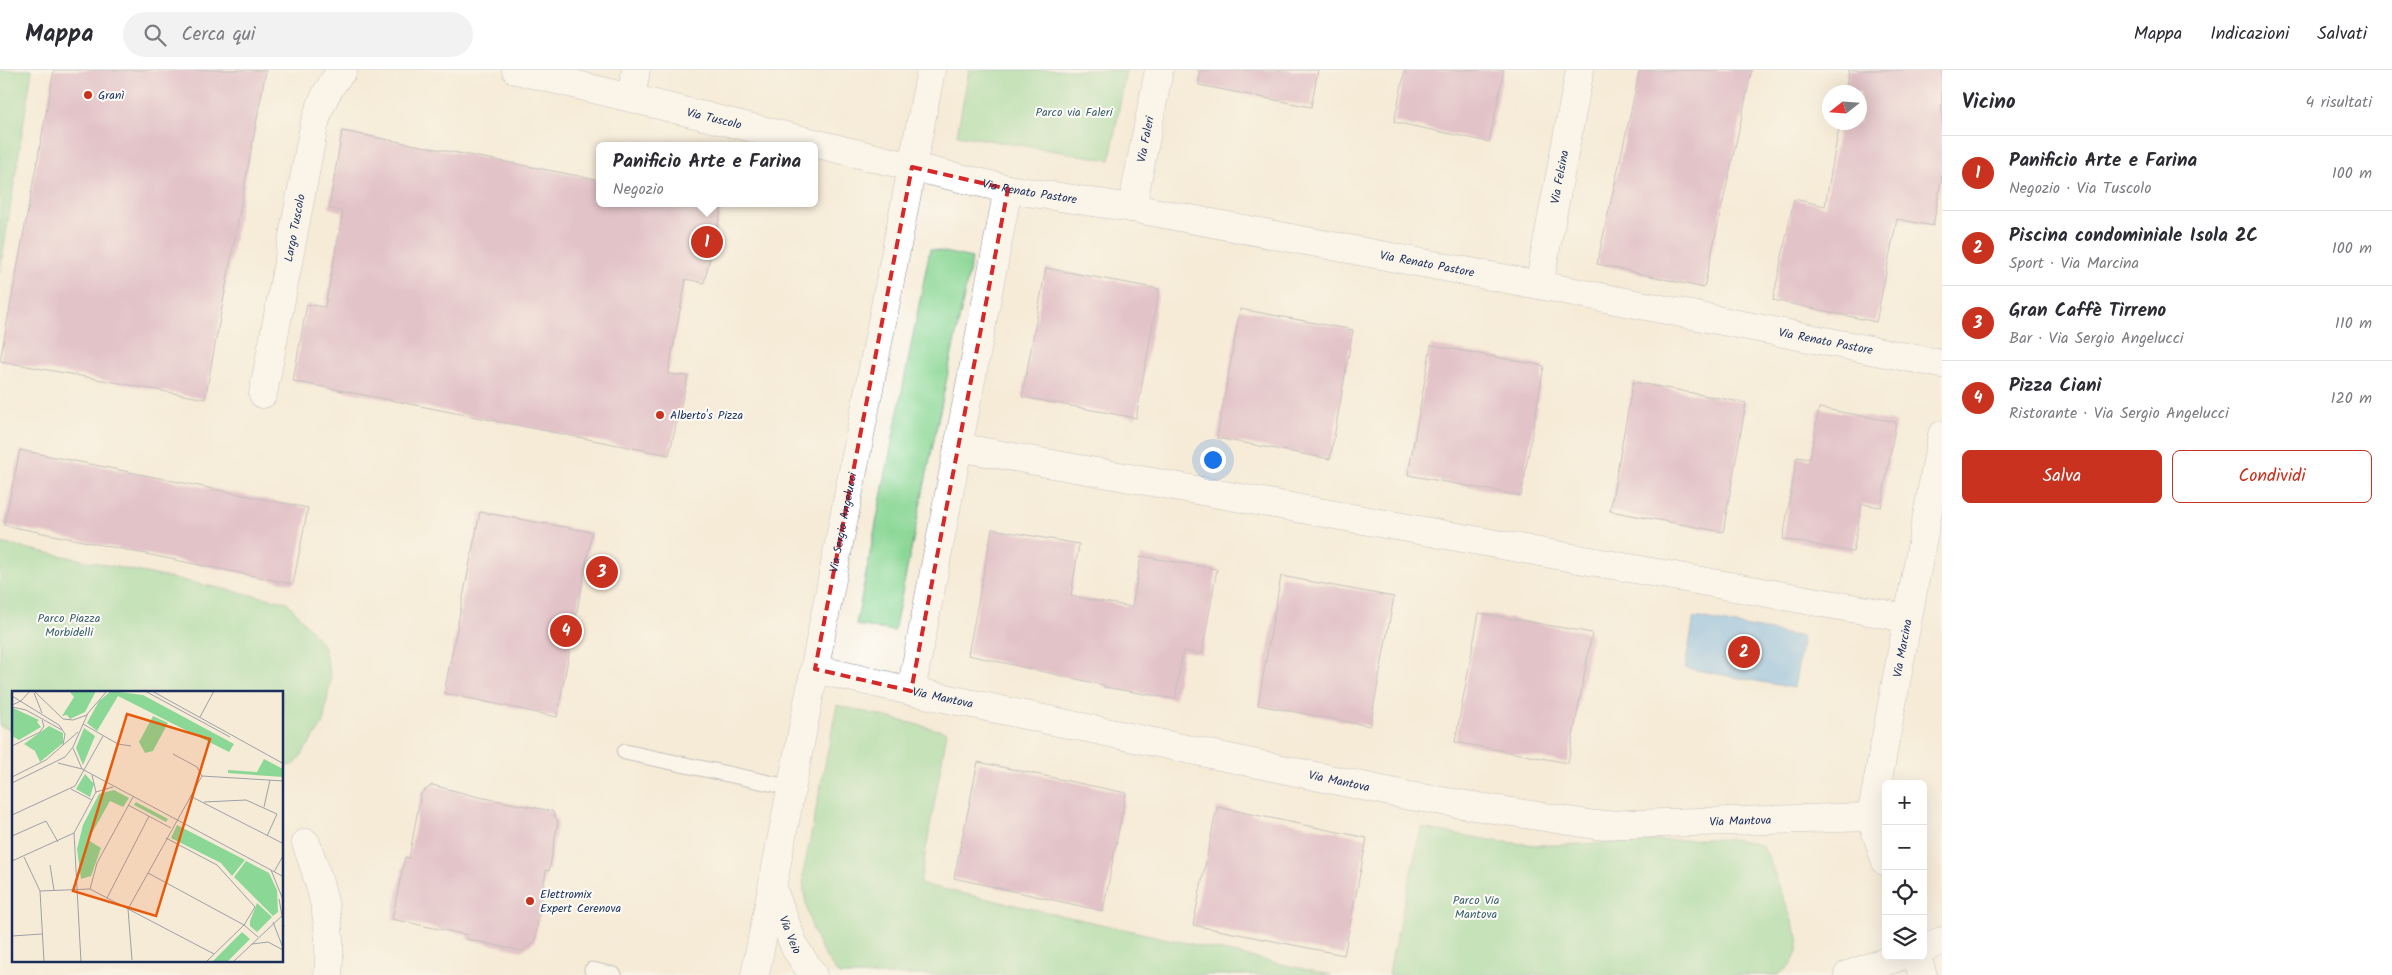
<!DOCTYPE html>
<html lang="it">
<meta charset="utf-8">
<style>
body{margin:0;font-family:Kalam,sans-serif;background:#f2f2f3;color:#2b2b33}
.controls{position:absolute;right:15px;bottom:15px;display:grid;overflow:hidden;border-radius:8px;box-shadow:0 5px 20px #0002}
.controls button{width:45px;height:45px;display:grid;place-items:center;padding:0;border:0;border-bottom:1px solid #e1e1e2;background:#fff;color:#2b2b33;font:25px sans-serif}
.compass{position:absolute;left:1822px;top:15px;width:45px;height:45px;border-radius:50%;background:#fff;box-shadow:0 5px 20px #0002;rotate:253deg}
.you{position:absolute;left:1212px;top:389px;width:18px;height:18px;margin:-12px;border:4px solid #fff;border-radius:50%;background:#1a73e8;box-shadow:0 0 0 8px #1a73e833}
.badge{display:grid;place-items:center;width:32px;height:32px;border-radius:50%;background:#c8321e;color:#fff;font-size:16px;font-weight:700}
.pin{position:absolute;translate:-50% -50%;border:2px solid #fff;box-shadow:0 1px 5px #0006}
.popup{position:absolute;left:596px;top:72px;width:222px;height:65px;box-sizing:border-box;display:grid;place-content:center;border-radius:8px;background:#fff;filter:drop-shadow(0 1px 4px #0005);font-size:16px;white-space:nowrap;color:#7c7c81}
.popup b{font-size:19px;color:#2b2b33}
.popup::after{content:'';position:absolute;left:50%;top:100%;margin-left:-10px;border:10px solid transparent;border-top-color:#fff}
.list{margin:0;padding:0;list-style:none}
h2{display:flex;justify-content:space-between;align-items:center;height:65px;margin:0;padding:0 20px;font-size:21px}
h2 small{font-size:16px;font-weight:400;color:#7c7c81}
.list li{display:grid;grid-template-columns:32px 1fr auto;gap:15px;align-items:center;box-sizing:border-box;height:75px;padding:0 20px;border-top:1px solid #e1e1e2}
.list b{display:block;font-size:19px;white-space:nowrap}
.list p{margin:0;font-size:16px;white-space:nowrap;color:#7c7c81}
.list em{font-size:16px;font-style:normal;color:#7c7c81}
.actions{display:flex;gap:10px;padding:15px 20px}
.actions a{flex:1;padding:11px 0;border:1px solid #c8321e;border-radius:8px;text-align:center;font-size:18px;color:#c8321e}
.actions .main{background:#c8321e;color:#fff}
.icon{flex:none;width:28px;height:28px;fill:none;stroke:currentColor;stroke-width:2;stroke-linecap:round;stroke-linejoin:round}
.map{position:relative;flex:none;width:1942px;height:905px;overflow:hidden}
header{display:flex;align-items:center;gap:30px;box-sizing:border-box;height:70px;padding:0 25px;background:#fff;border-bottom:1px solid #e1e1e2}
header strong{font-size:24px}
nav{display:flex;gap:28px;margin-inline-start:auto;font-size:18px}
.search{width:350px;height:45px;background:#f2f2f3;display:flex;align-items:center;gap:12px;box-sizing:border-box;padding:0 18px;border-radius:28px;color:#7c7c81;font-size:19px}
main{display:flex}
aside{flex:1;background:#fff}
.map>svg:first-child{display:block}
.green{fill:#8bd795;stroke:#53837a}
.water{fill:#71b5e7;stroke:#4672a2}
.building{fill:#cb93b6}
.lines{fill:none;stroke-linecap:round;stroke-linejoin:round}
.service-casing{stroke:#888d9a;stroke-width:17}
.minor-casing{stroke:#888d9a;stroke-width:29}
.service{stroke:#fff;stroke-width:15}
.minor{stroke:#fff;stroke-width:28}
.marked{fill:none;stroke:#d62828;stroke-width:4;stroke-dasharray:10 6;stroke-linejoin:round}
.poi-dot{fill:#c8321e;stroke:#fdfcf7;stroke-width:2}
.labels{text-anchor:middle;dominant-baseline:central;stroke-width:4;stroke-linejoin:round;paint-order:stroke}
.poi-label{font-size:12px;fill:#1b2f5e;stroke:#fdfcf7;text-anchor:start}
.park-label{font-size:12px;fill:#3d616e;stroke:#fdfcf7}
.street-label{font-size:12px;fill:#1b2f5e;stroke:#fdfcf7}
.inset-road{fill:none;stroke:#9ea0a7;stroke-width:1}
.view{fill:#e8590c;fill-opacity:0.15;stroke:#e8590c;stroke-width:2.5}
.inset-edge{fill:none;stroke:#1b2f5e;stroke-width:2.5}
</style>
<header>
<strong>Mappa</strong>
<div class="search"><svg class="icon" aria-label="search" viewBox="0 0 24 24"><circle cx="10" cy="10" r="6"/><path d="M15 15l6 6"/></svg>Cerca qui</div>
<nav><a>Mappa</a><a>Indicazioni</a><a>Salvati</a></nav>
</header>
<main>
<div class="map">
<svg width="1942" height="905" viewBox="0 0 1942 905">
<rect width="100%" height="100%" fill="#fdfcf7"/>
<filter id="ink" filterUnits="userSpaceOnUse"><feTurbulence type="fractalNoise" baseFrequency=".02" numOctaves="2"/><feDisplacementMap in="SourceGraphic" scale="10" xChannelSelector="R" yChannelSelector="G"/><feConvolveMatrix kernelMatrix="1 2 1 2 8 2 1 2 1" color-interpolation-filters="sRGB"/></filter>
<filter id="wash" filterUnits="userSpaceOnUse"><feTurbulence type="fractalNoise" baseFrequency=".0096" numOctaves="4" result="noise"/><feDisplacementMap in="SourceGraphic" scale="20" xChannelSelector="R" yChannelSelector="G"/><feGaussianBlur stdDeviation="1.12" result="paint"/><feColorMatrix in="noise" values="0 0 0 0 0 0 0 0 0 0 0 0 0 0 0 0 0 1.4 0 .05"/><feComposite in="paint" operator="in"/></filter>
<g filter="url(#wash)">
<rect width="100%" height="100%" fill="#f6ebd7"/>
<!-- green -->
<g class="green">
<polygon points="0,0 32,0 0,202"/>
<polygon points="969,0 1126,0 1110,90 957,65"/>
<polygon points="930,179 972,188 894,561 856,555"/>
<polygon points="0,473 287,532 323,575 331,607 323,654 295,694 283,697 282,622 14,622 14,660 0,656"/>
<path d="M837 635 947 662 920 814 1331 905H839C814 875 804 842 803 804Z"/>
<path d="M1421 758C1465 765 1510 776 1554 775 1596 774 1638 771 1680 770 1708 769 1736 766 1762 776L1768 786 1798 867C1800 883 1792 898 1777 905H1388Z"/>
</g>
<!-- water -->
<polygon class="water" points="1694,547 1803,567 1794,618 1685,598"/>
<g id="blocks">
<!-- building -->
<g class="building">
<polygon points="54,0 266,0 205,329 0,291"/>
<polygon points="1200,0 1318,0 1311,37 1199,15"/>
<polygon points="1405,0 1504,0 1489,72 1394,52"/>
<polygon points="1640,0 1752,0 1704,218 1597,194"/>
<polygon points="1849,0 1942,0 1942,106 1933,156 1897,149 1876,252 1773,230 1794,129 1825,136 1840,52 1860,52 1860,22 1845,22"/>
<polygon points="342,61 600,110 600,133 723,133 704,213 686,209 668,304 688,306 669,385 293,311 307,234 325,237 343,142 329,138"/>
<polygon points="1046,198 1159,219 1136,348 1022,327"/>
<polygon points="1240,239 1353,260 1330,389 1217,368"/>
<polygon points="1431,275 1544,296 1521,426 1408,405"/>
<polygon points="1633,312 1746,333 1723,462 1610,441"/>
<polygon points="1819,338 1896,352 1881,437 1862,434 1853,482 1783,469 1797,387 1810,389"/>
<polygon points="20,380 308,438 293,514 4,455"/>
<polygon points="480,442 592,462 557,647 444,623"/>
<polygon points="992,459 1079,474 1071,526 1132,537 1141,486 1217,499 1202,584 1183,581 1175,629 1104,617 1104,615 968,585"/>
<polygon points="1281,506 1394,527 1370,656 1258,635"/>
<polygon points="1479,543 1592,563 1568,693 1455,672"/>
<polygon points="978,692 1126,723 1103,841 954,808"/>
<polygon points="432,715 479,727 552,741 558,752 549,801 546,800 535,871 522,881 466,869 467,865 392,849 405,787 409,788 421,723"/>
<polygon points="1217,737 1367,768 1344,885 1193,855"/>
</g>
</g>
</g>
<g filter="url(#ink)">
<use href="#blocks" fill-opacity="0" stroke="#888d9a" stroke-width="1"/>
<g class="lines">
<!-- service casing -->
<g class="service-casing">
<g id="service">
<polyline points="625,682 793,718"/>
<polyline points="592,900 614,905"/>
</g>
</g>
<!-- minor casing -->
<g class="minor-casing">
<g id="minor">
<path id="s1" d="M516 0 912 97 1008 119 1132 138 1539 215 1942 294"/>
<polyline points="631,27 636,0"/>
<path id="s2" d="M1132 138 1159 0"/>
<path id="s3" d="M1539 215 1580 0"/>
<path id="s4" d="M263 324 314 56C320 34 328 16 343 0"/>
<polyline points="958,377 1907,548"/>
<path id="s5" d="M815 599 911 621 1410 726 1595 755 1871 747"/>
<polyline points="911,621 1008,119"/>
<path d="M306 773C323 820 333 855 328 905"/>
<path id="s6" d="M1886 792 1871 747 1942 365"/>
<path id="s7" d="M773 820 795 878 813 905"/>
<polyline points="1923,878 1942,871"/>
<polyline points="1916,886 1923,905"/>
<path id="s8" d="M755 905 931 0"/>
<polyline points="1848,905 1901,886"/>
</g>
</g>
<!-- service -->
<use href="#service" class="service"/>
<!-- minor -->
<use href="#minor" class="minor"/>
</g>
</g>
<!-- marked area -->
<path d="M0 0H1942V905H0ZM912 97 1008 119 911 621 815 599Z" fill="#f6ebd7" fill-opacity=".55" fill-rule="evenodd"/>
<path class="marked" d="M912 97 1008 119 911 621 815 599Z"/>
<!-- markers -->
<g class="poi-dot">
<circle cx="88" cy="25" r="5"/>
<circle cx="660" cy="345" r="5"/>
<circle cx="530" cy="831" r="5"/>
</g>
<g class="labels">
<!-- poi labels -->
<g class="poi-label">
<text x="98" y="25">Granì</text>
<text x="670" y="345">Alberto's Pizza</text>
<text x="540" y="824">Elettromix<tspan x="540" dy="14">Expert Cerenova</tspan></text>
</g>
<!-- park labels -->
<g class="park-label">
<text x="1074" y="42">Parco via Faleri</text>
<text x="69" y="548">Parco Piazza<tspan x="69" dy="14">Morbidelli</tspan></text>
<text x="1476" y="830">Parco Via<tspan x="1476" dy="14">Mantova</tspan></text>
</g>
<!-- street labels -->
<g class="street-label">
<text stroke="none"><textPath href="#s1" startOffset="204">Via Tuscolo</textPath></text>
<text stroke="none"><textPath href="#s2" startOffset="70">Via Faleri</textPath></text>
<text stroke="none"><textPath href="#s3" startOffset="110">Via Felsina</textPath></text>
<text stroke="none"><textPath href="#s1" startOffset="528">Via Renato Pastore</textPath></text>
<text stroke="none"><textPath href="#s4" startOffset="169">Largo Tuscolo</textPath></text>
<text stroke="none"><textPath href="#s1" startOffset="932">Via Renato Pastore</textPath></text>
<text stroke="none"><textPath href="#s1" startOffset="1338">Via Renato Pastore</textPath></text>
<text stroke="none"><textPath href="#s8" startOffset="461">Via Sergio Angelucci</textPath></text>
<text stroke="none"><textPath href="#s6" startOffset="219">Via Marcina</textPath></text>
<text stroke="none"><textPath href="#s5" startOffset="131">Via Mantova</textPath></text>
<text stroke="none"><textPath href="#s5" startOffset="536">Via Mantova</textPath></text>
<text stroke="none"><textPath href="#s5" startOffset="941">Via Mantova</textPath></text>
<text stroke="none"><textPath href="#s7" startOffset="48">Via Veio</textPath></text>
</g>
</g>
<!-- overview -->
<g transform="translate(12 621)">
<rect width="271" height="271" fill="#f6ebd7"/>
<path d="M57 0H84L73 21 58 28 55 24 50 25 62 6ZM99 0 131 4 222 53 217 61 106 5 85 40 75 32 87 10ZM1 17 27 29 25 31 29 36 7 49 0 45ZM141 25 156 32 141 60 133 62 127 51ZM37 35 51 42V52L28 71 23 60 12 53ZM72 37 83 45 71 74 64 57ZM252 68 271 78V86L216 82V79L245 81ZM73 83 82 93 78 106 64 98ZM102 99 117 107 111 116 98 110 76 149 89 157 79 185 69 188 65 158 71 134 87 103ZM124 111 156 128 154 131 122 114ZM165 134 233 169 220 185 209 172 159 147ZM234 170 257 182 265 199 266 221 261 225 222 186ZM245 212 260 226 245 241 238 235V230ZM230 241 238 248 215 271H200Z" fill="#8bd795"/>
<path class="inset-road" d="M22 0 51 28 61 29 75 24M133 0 218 46M140 0 272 73M22 2 30 22M0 5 47 34 53 43 51 54M0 14 9 10 18 0M0 16 14 19 50 39M76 22 95 0M188 26 202 0M71 33 106 53 119 55M0 55 28 41 32 35 30 29M61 57 70 78M161 63 185 76 190 85M46 72 70 78 272 186M0 86 34 69 66 41M0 92 53 66 61 56 76 22M59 98 80 109M84 101 101 96M178 105 272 153M192 111 234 109 265 123 255 145M116 114 159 137M252 116 258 89M0 124 63 95 91 45M62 142 69 271M0 145 34 130 46 151M154 147 205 174 243 216 232 234 194 271M12 166 28 200 32 271M0 170 62 142 84 101 80 84M38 174 42 199M259 179 272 211M262 181 272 163M136 182 232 234 246 246M78 198 85 172 121 106M28 200 78 198 202 263M95 207 137 125M267 208 272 236M261 231 271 257M0 245 30 243M240 253 256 251 271 259M120 269 116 218 190 85 272 90M221 271 272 223"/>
<path class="view" d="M115 23 198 48 144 225 61 200Z"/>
<rect width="271" height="271" class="inset-edge"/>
</g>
</svg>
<div class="controls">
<button>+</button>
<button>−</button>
<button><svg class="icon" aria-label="locate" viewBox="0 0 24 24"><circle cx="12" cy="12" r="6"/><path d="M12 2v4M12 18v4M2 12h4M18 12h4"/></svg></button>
<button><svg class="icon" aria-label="layers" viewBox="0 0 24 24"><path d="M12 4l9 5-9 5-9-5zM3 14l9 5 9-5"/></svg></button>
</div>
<svg class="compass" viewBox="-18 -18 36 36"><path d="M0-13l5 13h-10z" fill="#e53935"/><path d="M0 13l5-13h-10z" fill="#7c7c81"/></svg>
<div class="you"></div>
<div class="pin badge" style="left:707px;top:172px">1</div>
<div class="popup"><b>Panificio Arte e Farina</b>Negozio</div>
<div class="pin badge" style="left:1744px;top:582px">2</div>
<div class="pin badge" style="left:602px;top:502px">3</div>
<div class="pin badge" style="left:566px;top:561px">4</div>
</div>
<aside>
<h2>Vicino<small>4 risultati</small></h2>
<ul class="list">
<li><span class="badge">1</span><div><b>Panificio Arte e Farina</b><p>Negozio · Via Tuscolo</p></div><em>100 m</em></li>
<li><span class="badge">2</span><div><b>Piscina condominiale Isola 2C</b><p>Sport · Via Marcina</p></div><em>100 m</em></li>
<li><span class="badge">3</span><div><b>Gran Caffè Tirreno</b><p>Bar · Via Sergio Angelucci</p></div><em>110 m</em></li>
<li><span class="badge">4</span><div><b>Pizza Ciani</b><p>Ristorante · Via Sergio Angelucci</p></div><em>120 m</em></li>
</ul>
<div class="actions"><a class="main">Salva</a><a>Condividi</a></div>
</aside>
</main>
